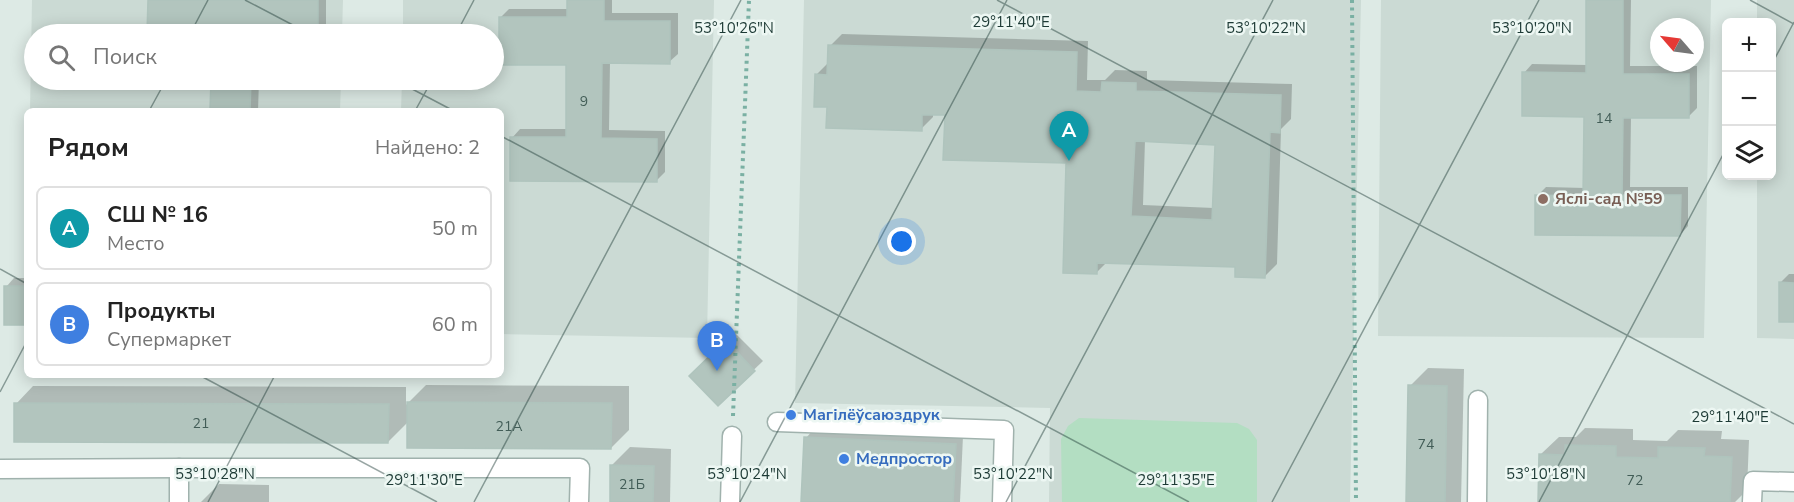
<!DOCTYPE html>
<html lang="ru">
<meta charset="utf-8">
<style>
body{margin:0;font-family:"Nunito Sans",sans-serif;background:#f2f2f2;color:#222}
.controls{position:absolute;right:18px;top:18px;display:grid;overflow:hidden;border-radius:9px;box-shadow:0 3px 15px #0003}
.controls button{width:54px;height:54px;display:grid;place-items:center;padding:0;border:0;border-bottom:2px solid #e0e0e0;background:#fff;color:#222;font:30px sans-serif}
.compass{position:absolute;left:1650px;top:18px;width:54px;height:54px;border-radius:50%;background:#fff;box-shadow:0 3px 15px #0003;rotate:298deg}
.you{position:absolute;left:902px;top:242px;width:21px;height:21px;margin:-15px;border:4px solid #fff;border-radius:50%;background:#1a73e8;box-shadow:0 0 0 9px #1a73e833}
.badge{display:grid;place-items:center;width:39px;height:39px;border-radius:50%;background:#2563eb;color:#fff;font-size:20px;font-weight:700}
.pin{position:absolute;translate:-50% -50px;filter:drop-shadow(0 2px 3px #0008)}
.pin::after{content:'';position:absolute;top:32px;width:21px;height:18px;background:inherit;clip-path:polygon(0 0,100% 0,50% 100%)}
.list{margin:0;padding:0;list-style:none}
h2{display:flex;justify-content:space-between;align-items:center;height:78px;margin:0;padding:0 24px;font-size:26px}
h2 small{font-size:20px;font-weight:400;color:#767676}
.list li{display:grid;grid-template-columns:39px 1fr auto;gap:18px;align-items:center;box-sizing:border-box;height:84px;margin:0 12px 12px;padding:0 12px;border:2px solid #e0e0e0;border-radius:9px}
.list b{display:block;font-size:22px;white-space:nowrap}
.list p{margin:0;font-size:20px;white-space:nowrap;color:#767676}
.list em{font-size:20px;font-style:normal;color:#767676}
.icon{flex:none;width:33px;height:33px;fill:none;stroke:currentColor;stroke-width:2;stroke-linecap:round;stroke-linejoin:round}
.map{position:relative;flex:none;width:1794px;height:502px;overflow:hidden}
.search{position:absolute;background:#fff;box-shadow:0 3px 15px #0003;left:24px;top:24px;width:480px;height:66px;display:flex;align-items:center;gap:15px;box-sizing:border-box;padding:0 21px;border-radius:33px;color:#767676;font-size:22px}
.panel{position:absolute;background:#fff;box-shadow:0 3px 15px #0003;left:24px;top:108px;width:480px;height:270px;border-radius:9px}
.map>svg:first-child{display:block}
.built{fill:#cbdad4;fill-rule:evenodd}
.green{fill:#b3dec2}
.shadow{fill:#0003;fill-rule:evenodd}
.building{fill:#b2c5be;stroke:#afc4bd;stroke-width:1.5;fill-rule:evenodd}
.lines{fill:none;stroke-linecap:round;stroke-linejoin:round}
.minor-casing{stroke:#a0b2ad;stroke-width:21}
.path{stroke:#7ab0a3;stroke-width:4;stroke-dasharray:3 4.5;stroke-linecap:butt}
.minor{stroke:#fff;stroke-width:18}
.ticks{fill:none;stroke:#1d3a35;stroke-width:1.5;stroke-opacity:0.45}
.education-dot{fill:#8d6e63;stroke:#edf7f3;stroke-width:2}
.shop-dot{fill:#3f7fe0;stroke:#edf7f3;stroke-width:2}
.labels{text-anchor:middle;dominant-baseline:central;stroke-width:5;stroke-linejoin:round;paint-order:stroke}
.number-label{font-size:14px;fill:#425d57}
.education-label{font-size:16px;font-weight:bold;fill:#785e54;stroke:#edf7f3;text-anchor:start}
.shop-label{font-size:16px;font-weight:bold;fill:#366cbe;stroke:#edf7f3;text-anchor:start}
.ticks-label{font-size:15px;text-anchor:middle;fill:#1d3a35;stroke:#edf7f3;stroke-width:5;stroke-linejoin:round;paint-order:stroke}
</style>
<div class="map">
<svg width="1794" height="502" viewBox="0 0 1794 502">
<rect width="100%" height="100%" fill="#ddeae5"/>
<!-- built -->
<g class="built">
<polygon points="32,0 343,0 342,34 34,34 34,80 341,80 340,111 30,111"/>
<polygon points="403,0 714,0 707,338 501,334 501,111 401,111 402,80 494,80 494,34 403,34"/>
<polygon points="804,0 1361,0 1350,502 1049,502 1050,408 795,403"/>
<path d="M1381 0H1711L1704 338 1378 336ZM1659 27H1695V63H1659Z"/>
<polygon points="1757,0 1794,0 1794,339 1757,338 1757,176 1772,176 1772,22 1757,22"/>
</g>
<!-- green -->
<polygon class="green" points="1079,418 1237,423 1249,429 1257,440 1257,502 1062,502 1061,439 1068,426"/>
<!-- shadow -->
<g class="shadow">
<polygon points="149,0 326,0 326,29 320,34 149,34"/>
<polygon points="569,0 612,0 612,13 678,13 678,54 669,62 610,62 609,130 665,131 665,172 656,181 512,138 520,129 567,129 568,64 501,17 509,9 569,9"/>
<polygon points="1588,0 1631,0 1630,66 1697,66 1697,108 1688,117 1631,116 1630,187 1688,187 1688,226 1680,235 1537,196 1546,187 1585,188 1586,115 1524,73 1532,64 1587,65"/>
<path d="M842 34 1088 41 1087 80H1105L1115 70 1147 71V80L1292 84 1291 119 1281 129 1277 264 1265 276 1236 265 1107 262 1096 273 1068 162 946 114H933V117L921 129 828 106 816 75 828 63 830 46ZM1145 140 1217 143 1214 208 1143 205Z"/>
<polygon points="212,80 259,80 258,111 171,111 172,110 212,110"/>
<polygon points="1789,274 1794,274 1794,321 1780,283"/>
<polygon points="14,278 27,278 27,322 25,323 6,287"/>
<polygon points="735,333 763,361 718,404 691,376"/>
<polygon points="1428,368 1464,369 1461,502 1407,502 1410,386"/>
<polygon points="426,385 629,386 629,430 611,448 408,422 388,442 16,404 33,386 406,387 406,405"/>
<polygon points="1585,428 1633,429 1633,440 1667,441 1678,430 1722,431 1721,439 1749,440 1747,490 1735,502 1539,502 1541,454 1559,437 1576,437"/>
<polygon points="814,429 963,436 960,502 802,502 806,438"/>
<polygon points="630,447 671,449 670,502 611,502 612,465"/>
<polygon points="219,484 269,485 269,502 201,502"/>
</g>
<!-- building -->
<g class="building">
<polygon points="148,0 318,0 318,34 147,34"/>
<polygon points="567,0 604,0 604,21 670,21 670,64 602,63 601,138 657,139 657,182 510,181 510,137 566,137 566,65 499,65 499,17 567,17"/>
<polygon points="1586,0 1623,0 1623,74 1689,74 1689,118 1623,118 1622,195 1681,195 1680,236 1535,235 1535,195 1583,196 1584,117 1522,116 1522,72 1586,73"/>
<path d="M828 45 1077 52 1076 91 1101 92 1102 82 1136 83V91L1281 95 1280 133 1270 132 1265 278 1235 277V267L1097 263V274L1063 273 1066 163 943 160 945 115H922V131L826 128 827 107H814L815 74 827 75ZM1135 141 1215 145 1212 220 1131 216Z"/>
<polygon points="211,80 251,80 250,111 210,111"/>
<polygon points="1779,282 1794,283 1794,322 1779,322"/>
<rect x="4" y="286" width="22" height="39"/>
<polygon points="726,340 755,371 718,406 689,376"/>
<polygon points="1408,385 1447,386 1445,502 1406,502"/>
<polygon points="407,402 612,403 611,449 407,448"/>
<polygon points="14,403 389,404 388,443 14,442"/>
<polygon points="804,437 956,444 953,502 801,502"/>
<polygon points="1565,445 1616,446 1616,457 1658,458 1658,447 1705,448 1704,456 1732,457 1730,502 1538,502 1539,454 1565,455"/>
<polygon points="610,465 654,466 653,502 610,502"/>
</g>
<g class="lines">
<!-- minor casing -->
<g class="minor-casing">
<g id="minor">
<polyline points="777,422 1004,430 1002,502"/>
<polyline points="0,469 179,468"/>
<polyline points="179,502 179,468 580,468 579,502"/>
<polyline points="730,502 732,436"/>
<polyline points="1477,502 1478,400"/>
<polyline points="1752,502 1753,481 1794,482"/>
</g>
</g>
<!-- path -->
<g class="path">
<polyline points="1352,0 1356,502"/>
<polyline points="733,416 749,0"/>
</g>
<!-- minor -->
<use href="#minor" class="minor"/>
</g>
<!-- ticks -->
<path class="ticks" d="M245 0 310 34M997 0 1794 424M1750 0 1794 24M190 34 208 0M456 34 474 0M1772 64 1794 22M395 80 454 111M149 111 166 80M415 111 432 80M501 136 1189 502M0 269 27 284M199 375 437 502M0 392 27 341M208 502 275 375M474 502 741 0M740 502 1007 0M1006 502 1273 0M1272 502 1539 0M1539 502 1726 149"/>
<!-- markers -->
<circle class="education-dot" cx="1543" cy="199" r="6"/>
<g class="shop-dot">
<circle cx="791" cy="415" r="6"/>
<circle cx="844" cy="459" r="6"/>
</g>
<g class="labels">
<!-- number labels -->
<g class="number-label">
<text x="584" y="101">9</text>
<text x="1604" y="118">14</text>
<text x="201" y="423">21</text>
<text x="509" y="426">21А</text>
<text x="1426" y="444">74</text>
<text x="1635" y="480">72</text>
<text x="632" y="484">21Б</text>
</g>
<!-- education labels -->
<g class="education-label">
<text x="1555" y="199">Яслі-сад №59</text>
</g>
<!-- shop labels -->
<g class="shop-label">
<text x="803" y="415">Магілёўсаюздрук</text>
<text x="856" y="459">Медпростор</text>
</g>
</g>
<g class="ticks-label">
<text x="1011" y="27">29°11'40"E</text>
<text x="734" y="33">53°10'26"N</text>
<text x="1266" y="33">53°10'22"N</text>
<text x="1532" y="33">53°10'20"N</text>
<text x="1730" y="422">29°11'40"E</text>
<text x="215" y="479">53°10'28"N</text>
<text x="747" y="479">53°10'24"N</text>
<text x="1013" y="479">53°10'22"N</text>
<text x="1546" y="479">53°10'18"N</text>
<text x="424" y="485">29°11'30"E</text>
<text x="1176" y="485">29°11'35"E</text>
</g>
</svg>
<div class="controls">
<button>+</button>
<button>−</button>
<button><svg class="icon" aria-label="layers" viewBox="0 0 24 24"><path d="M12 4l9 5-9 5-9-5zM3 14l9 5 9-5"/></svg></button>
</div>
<svg class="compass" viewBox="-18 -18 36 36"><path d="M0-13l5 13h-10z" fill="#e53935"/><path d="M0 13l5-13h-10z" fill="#767676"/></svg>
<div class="you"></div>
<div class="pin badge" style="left:1069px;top:161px;background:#0f9aa8">A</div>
<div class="pin badge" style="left:717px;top:371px;background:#3f7fe0">B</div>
<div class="search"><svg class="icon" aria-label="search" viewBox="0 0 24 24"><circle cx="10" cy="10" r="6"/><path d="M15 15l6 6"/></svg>Поиск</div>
<section class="panel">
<h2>Рядом<small>Найдено: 2</small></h2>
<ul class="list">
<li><span class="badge" style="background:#0f9aa8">A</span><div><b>СШ № 16</b><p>Место</p></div><em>50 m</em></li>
<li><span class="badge" style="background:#3f7fe0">B</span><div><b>Продукты</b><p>Супермаркет</p></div><em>60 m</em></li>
</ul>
</section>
</div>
